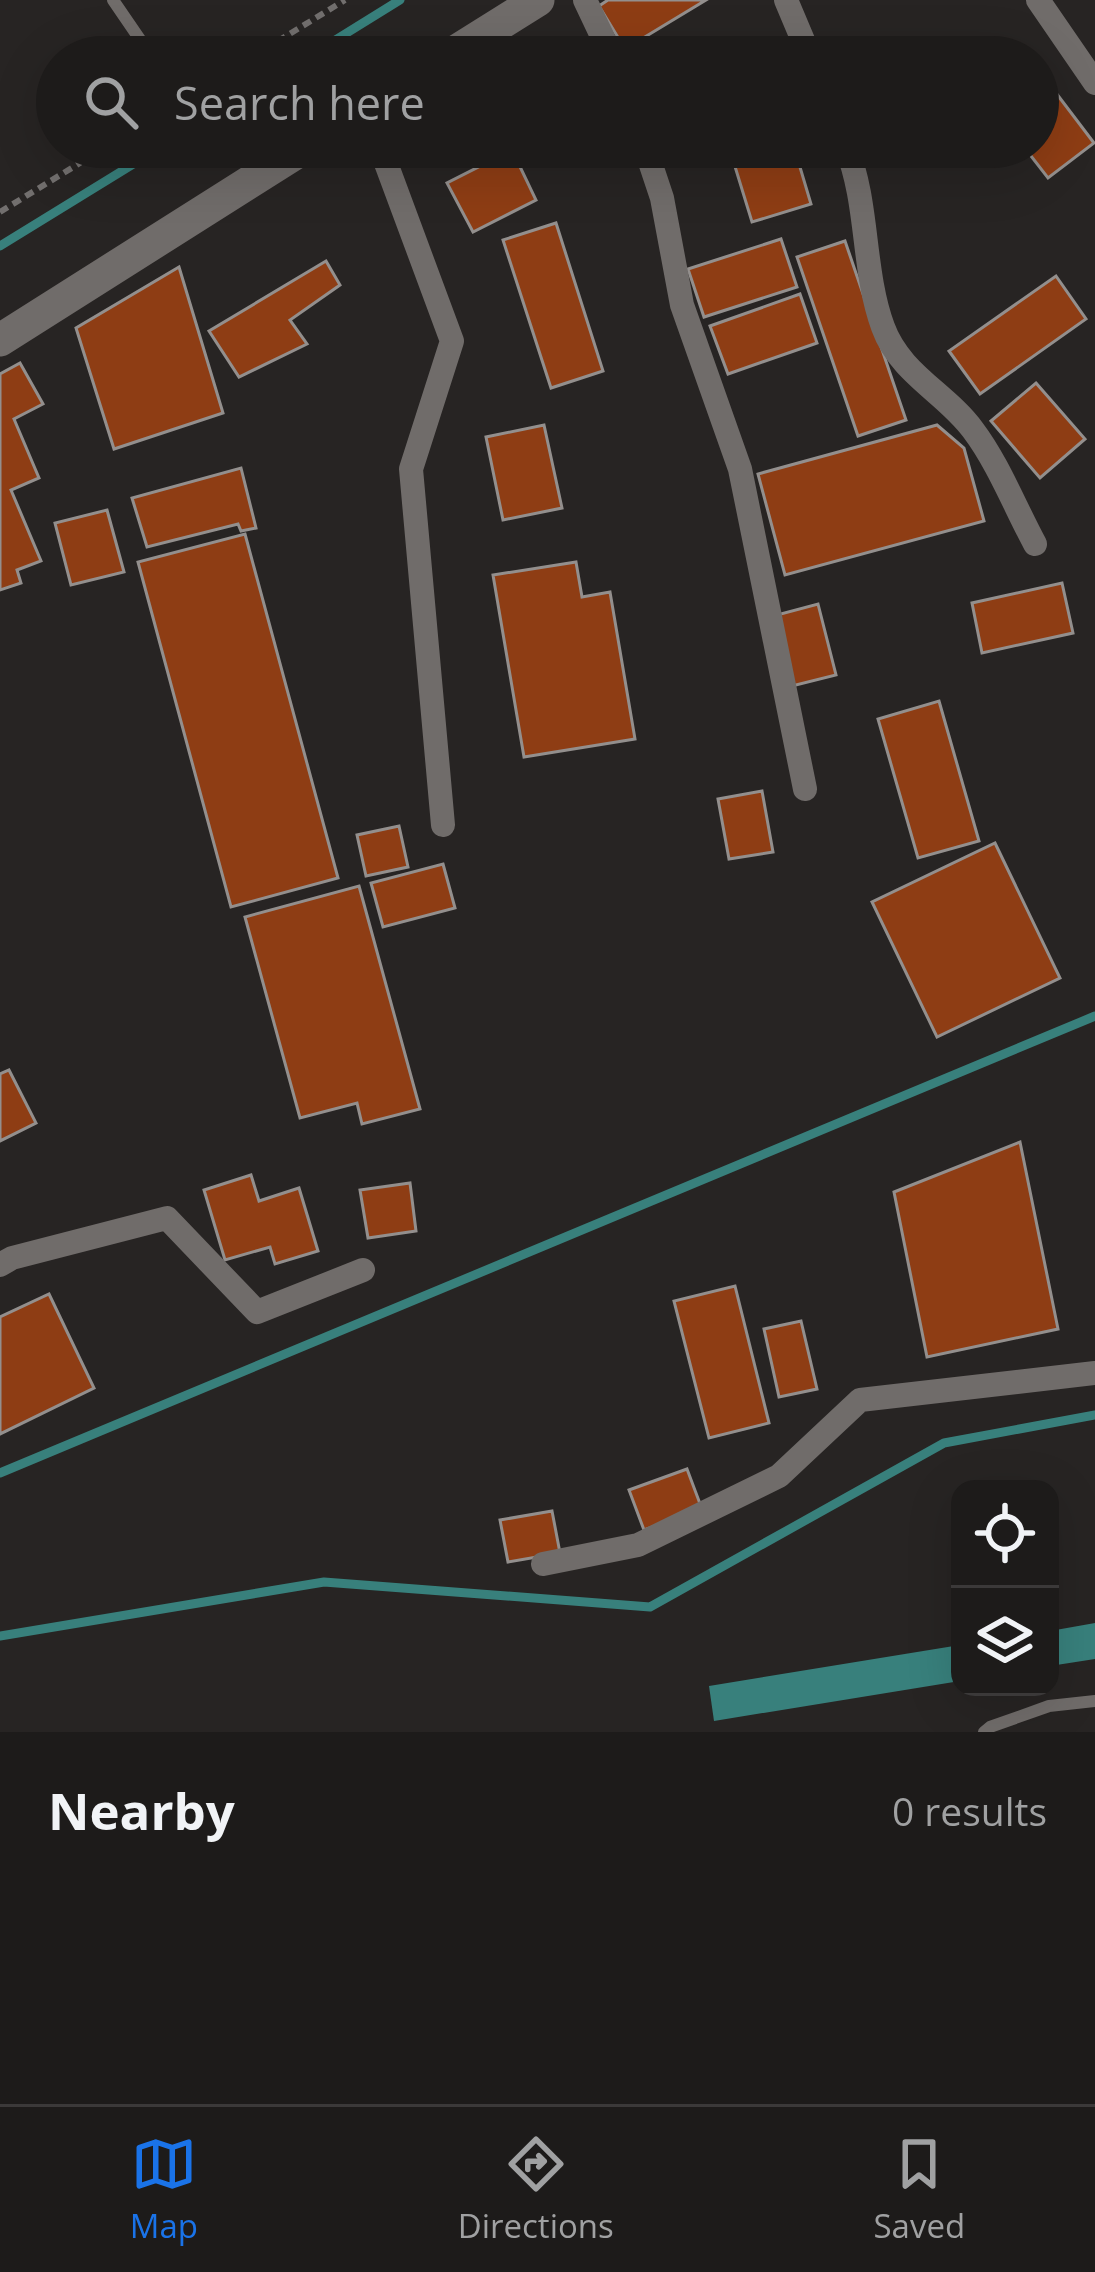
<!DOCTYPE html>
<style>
body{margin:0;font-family:"Open Sans",sans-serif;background:#252423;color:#f1f3f6}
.controls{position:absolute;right:36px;bottom:36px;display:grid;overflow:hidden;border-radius:24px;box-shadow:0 12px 48px #0002}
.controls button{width:108px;height:108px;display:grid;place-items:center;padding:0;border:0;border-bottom:3px solid #3b3939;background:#1d1b1a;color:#f1f3f6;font:60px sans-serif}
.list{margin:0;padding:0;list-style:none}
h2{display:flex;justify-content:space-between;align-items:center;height:156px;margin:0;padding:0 48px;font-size:51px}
h2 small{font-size:39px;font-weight:400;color:#a0a1a2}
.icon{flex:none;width:66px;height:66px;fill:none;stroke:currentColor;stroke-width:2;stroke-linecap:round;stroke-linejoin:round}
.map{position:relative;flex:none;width:1095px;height:1732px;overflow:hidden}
.search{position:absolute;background:#1d1b1a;box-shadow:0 12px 48px #0002;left:36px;right:36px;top:36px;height:132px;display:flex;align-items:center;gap:30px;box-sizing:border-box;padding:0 42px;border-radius:66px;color:#a0a1a2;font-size:45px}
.sheet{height:372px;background:#1d1b1a}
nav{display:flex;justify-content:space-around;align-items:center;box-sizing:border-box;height:168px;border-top:3px solid #3b3939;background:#1d1b1a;font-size:33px;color:#a0a1a2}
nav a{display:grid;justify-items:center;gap:6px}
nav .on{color:#1a73e8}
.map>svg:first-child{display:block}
.water{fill:#38807c}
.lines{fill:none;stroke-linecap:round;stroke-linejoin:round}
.stream{stroke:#38807c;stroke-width:9}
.building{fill:#8e3d14;stroke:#938f8d;stroke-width:3}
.path{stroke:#726f6e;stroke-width:6;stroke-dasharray:9 6;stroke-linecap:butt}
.lane{stroke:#706c6a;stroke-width:12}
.street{stroke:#706c6a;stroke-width:24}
.secondary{stroke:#706c6a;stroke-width:33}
</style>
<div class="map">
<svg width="1095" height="1732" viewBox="0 0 1095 1732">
<rect width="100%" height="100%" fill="#272423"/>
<!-- water -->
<g class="water">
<polygon points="1095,1623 1095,1659 1050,1666 1050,1631"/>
<polygon points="960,1645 960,1681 714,1721 709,1686"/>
</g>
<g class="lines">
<!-- stream -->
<g class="stream">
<polyline points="308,57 400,0"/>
<polyline points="0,246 161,147"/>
<polyline points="0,1473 1095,1016"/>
<polyline points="0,1636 324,1582 650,1607 944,1443 1095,1415"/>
</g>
</g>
<!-- building -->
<g class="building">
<polygon points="608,0 706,0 625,49 599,6"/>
<polygon points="1053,89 1094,143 1048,178 1024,147 1038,147 1038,100"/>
<polygon points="729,147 794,147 811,204 752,222"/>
<polygon points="512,150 536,200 473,232 447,183"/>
<polygon points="556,223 603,371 551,388 503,240"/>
<polygon points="781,239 797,287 704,317 688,269"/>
<polygon points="845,241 906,420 858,436 797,257"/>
<polygon points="326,261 340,285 290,320 307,344 239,377 209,331"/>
<polygon points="179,267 223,413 114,449 76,328"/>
<polygon points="1056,276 1086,319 980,394 949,351"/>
<polygon points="800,294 817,343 728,374 710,326"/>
<polygon points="20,363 43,404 14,419 39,478 11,490 41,561 17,570 21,583 0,590 0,374"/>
<polygon points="1036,383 1085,439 1040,478 991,421"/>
<polygon points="544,425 562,508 503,520 486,437"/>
<polygon points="937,425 964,448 984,521 785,575 758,474"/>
<polygon points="241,468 256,528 241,531 238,524 147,547 132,498"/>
<polygon points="107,510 124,572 71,585 55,523"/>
<polygon points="245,534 338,878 231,907 138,562"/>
<polygon points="576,562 582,597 610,592 635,739 524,757 493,575"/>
<polygon points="1062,583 1073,633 982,653 972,603"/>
<polygon points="818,604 836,675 792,686 773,616"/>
<polygon points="939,701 979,841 918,858 878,719"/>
<polygon points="762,791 773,852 729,859 718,799"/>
<polygon points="399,826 408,867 366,876 357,835"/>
<polygon points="995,843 1060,978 937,1037 872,902"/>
<polygon points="443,864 455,908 383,927 371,883"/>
<polygon points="359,886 420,1109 362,1124 357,1103 300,1118 245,917"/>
<polygon points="9,1070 36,1123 0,1141 0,1074"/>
<polygon points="1020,1142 1058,1329 927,1357 894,1192"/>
<polygon points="251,1175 259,1201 299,1188 318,1251 275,1264 270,1247 225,1260 204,1190"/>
<polygon points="410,1183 416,1231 368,1238 360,1190"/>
<polygon points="735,1286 769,1423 709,1438 674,1301"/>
<polygon points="49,1294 94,1388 0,1434 0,1317"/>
<polygon points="801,1321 817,1389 779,1397 764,1329"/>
<polygon points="687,1469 702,1509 644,1530 629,1490"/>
<polygon points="552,1511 560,1553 508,1562 500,1520"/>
</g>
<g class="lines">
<!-- path -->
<g class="path">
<polyline points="252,57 345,0"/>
<polyline points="0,212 106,147"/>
</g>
<!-- lane -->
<g class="lane">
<polyline points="113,0 152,57"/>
<polyline points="984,1732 990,1727 1049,1706 1095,1701"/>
</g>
<!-- street -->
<g class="street">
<polyline points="585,0 612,57"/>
<polyline points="786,0 810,57"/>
<polyline points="1038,0 1095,83"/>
<polyline points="380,147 452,341 411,469 443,825"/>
<polyline points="645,147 662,198 682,305 740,469 805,789"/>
<path d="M846 147C869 203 862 270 883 327 900 374 946 393 973 430 998 463 1015 507 1035 544"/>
<polyline points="0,1265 12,1258 167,1218 257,1312 363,1270"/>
<polyline points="543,1564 638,1545 779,1476 860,1400 1095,1373"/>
</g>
<!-- secondary -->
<g class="secondary">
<polyline points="447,57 538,0"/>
<polyline points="0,340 305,147"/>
</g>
</g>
</svg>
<div class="controls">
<button><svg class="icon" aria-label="locate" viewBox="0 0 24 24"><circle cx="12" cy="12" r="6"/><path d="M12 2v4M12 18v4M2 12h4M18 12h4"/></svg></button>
<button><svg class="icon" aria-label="layers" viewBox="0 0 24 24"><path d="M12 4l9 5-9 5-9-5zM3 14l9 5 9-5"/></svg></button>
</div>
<div class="search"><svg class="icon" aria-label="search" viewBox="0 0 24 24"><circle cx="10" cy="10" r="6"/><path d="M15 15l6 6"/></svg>Search here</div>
</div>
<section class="sheet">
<h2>Nearby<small>0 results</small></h2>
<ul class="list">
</ul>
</section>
<nav>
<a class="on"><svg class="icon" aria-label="map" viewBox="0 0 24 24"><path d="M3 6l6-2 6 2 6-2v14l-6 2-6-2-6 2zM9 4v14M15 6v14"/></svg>Map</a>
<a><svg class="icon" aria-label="directions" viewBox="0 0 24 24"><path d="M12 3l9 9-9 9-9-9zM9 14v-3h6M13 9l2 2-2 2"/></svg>Directions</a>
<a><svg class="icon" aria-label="saved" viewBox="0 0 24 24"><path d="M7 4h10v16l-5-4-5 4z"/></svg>Saved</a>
</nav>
